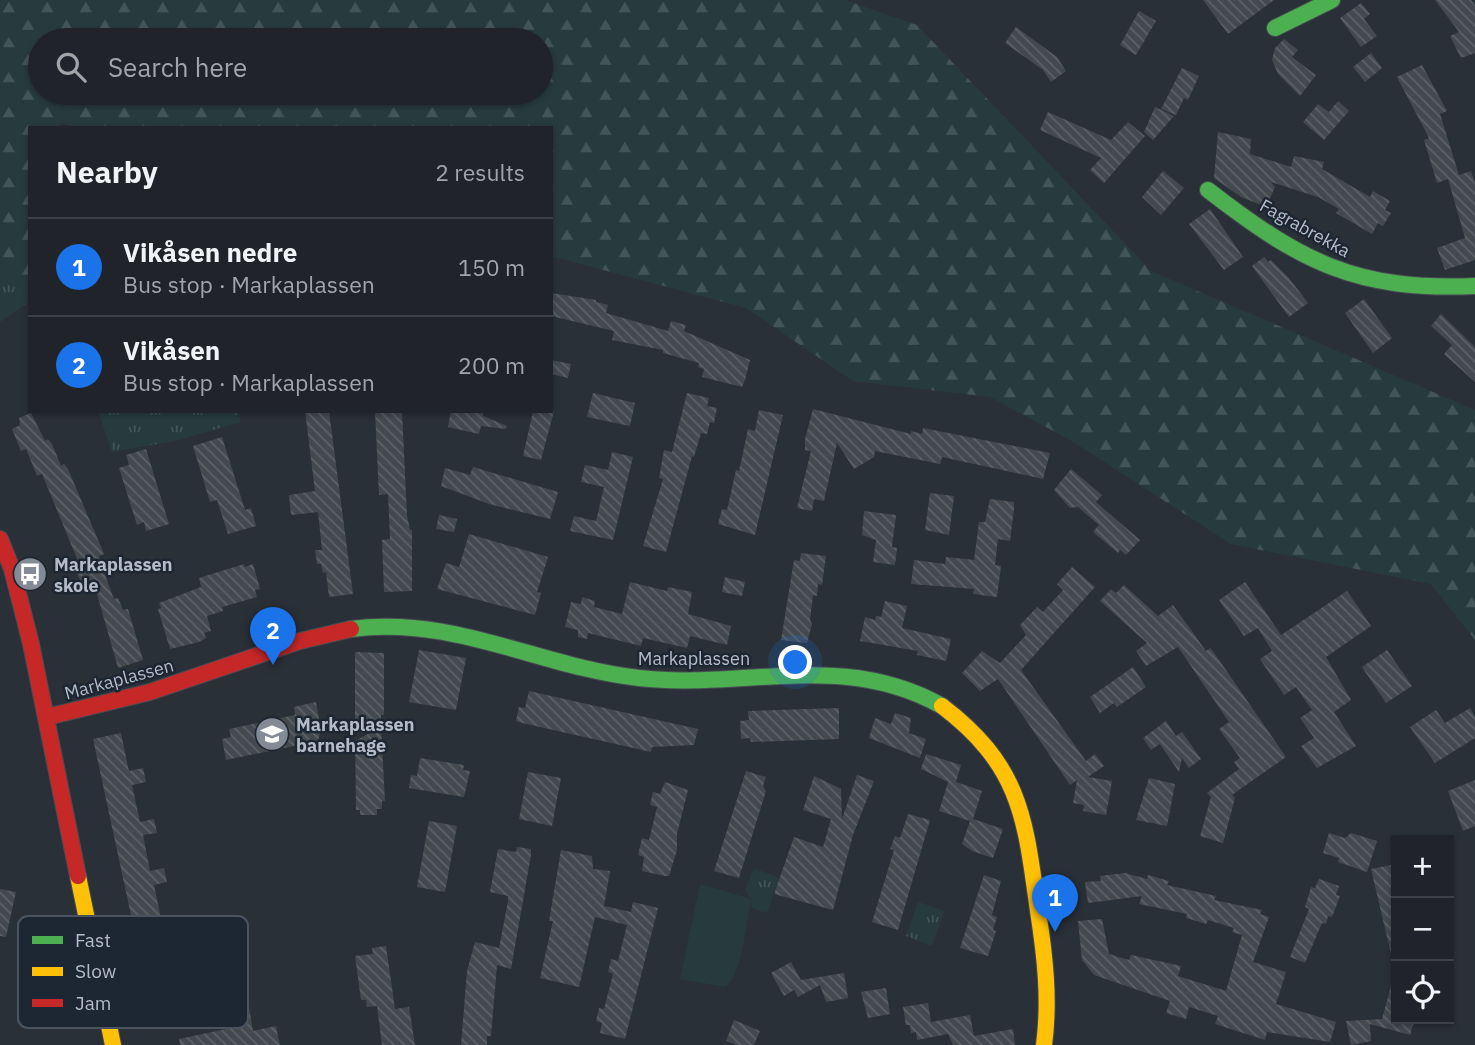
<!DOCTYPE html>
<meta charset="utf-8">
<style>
body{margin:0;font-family:"IBM Plex Sans",sans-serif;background:#282c32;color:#f1f3f6}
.controls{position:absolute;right:21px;bottom:21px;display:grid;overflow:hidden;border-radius:0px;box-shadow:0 2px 5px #0004}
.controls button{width:63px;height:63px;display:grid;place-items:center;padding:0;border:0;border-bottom:2px solid #3d4147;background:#20242a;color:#f1f3f6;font:35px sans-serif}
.you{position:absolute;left:796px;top:663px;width:24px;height:24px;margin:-18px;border:5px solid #fff;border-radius:50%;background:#1a73e8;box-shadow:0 0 0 10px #1a73e833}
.badge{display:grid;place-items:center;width:46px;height:46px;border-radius:50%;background:#1a73e8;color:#fff;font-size:23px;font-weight:700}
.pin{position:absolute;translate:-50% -58px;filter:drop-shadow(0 2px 4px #0008)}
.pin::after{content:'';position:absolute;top:37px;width:24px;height:21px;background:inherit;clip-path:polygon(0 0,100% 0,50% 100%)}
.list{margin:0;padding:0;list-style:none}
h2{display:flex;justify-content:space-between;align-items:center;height:91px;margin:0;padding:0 28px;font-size:30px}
h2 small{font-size:23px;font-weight:400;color:#a2a4a8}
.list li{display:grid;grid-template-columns:46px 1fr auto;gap:21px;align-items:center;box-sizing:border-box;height:98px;padding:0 28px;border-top:2px solid #3d4147}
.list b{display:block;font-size:26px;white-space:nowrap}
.list p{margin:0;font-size:23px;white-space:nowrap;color:#a2a4a8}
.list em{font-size:23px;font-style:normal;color:#a2a4a8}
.icon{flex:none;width:38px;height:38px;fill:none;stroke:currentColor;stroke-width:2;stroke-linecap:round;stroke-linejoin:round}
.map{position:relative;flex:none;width:1475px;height:1045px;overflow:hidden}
.search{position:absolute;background:#20242a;box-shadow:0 2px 5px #0004;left:28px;top:28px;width:525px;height:77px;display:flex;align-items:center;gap:18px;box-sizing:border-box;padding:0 24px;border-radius:38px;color:#a2a4a8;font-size:26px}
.panel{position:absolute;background:#20242a;box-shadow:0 2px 5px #0004;left:28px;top:126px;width:525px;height:287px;border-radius:0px}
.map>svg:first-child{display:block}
.grass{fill:url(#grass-tufts)}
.forest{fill:url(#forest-firs);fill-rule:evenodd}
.pitch{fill:#273a3e}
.building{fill:url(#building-back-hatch)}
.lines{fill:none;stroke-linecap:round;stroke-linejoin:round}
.fast-casing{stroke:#484c53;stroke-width:18}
.slow-casing{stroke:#484c53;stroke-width:18}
.jam-casing{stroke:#484c53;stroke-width:18}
.fast{stroke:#4caf50;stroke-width:16}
.slow{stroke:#ffc107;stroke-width:16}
.jam{stroke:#c62828;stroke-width:16}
.labels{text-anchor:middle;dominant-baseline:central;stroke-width:5;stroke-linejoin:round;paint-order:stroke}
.street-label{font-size:18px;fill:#b4bcc9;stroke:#1d2633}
.poi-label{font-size:18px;font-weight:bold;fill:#b4bcc9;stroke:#1d2633;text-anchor:start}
.key{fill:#1d2633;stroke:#4a5360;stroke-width:2}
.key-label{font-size:19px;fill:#b4bcc9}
</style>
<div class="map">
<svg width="1475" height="1045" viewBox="0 0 1475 1045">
<defs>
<pattern id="grass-tufts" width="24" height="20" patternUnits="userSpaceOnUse" patternTransform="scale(1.75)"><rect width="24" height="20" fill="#273a3e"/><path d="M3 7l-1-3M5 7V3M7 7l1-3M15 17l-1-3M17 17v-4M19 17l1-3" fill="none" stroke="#445559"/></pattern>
<pattern id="forest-firs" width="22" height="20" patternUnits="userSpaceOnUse" patternTransform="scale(1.75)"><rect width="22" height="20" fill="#273a3e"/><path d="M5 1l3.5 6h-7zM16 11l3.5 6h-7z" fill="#445559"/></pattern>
<pattern id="building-back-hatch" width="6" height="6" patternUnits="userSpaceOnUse" patternTransform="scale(1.75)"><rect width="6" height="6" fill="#444950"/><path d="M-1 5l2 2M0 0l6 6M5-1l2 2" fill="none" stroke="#5d6168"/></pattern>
</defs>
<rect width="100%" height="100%" fill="#2a3038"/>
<!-- grass -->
<g class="grass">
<polygon points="0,256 30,301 0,322"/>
<polygon points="98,411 237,411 241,422 175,441 112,452"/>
<polygon points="754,868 779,878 767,913 752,908 751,899 745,890"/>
<polygon points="918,902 944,911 932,946 906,936"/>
</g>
<!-- forest -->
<path class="forest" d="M0 0H845L917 25 1151 271 1475 410V640L1431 584 1231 544 1072 441 990 397 853 381 746 308 551 256V128H79L61 123 60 128H30V301L0 256ZM40 40H541V93H40Z"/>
<!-- pitch -->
<path class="pitch" d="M700 884 751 899C747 919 742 977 725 987L680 979Z"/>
<!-- building -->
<g class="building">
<polygon points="1203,0 1274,0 1228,34"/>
<polygon points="1435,0 1471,0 1475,5 1475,53 1461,58 1450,36 1459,32"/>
<polygon points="1361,3 1370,14 1364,19 1377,36 1361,47 1340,18"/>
<polygon points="1139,11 1156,21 1136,55 1120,45"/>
<polygon points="1016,27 1057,57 1066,71 1051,82 1043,70 1005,43"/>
<polygon points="1284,39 1298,50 1292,57 1316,75 1300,96 1278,74 1272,60 1275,48"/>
<polygon points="1371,53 1382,68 1365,82 1353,67"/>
<polygon points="1422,65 1447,111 1440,114 1459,175 1471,171 1475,183 1475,260 1445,270 1437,248 1465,238 1448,179 1437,183 1424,140 1429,138 1397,77"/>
<polygon points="1182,68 1199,76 1188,100 1184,98 1176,115 1161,109"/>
<polygon points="1338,101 1349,111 1324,140 1303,122 1318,104 1329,112"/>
<polygon points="1155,107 1174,116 1153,140 1144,132"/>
<polygon points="1048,112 1111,140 1128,122 1145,136 1104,183 1090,170 1101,158 1040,130"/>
<polygon points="1218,132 1251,139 1250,154 1291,167 1294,156 1324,162 1322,169 1370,197 1373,191 1390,201 1385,210 1391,213 1383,226 1378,223 1372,234 1336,213 1339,209 1318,197 1271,182 1275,187 1266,207 1241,197 1214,178"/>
<polygon points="1163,171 1184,188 1161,215 1142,197"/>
<polygon points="1210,209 1243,257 1224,270 1189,224"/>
<polygon points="1264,257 1268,262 1271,260 1289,278 1308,303 1289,317 1252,266"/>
<polygon points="551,293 596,300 596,302 608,305 606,313 668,331 671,321 686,325 684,331 750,360 745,380 742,387 702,377 704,369 698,367 699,363 663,353 663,350 612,340 614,331 551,316"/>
<polygon points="1364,299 1392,338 1373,353 1345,313"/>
<polygon points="1441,314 1475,347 1475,382 1444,354 1452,345 1431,326"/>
<polygon points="551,360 571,364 568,378 551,374"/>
<polygon points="593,393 635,403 630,426 587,417"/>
<polygon points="687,393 709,398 707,406 717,408 714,423 710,422 707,434 701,433 694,457 692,456 666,552 643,546 663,479 659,478 664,450 672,452"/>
<polygon points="813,409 911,434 911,431 922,434 923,428 1050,453 1043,479 942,457 940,464 875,451 874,457 854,469 837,443 824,501 814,499 812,511 797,508 811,451 805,450 805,439"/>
<polygon points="759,410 783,415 755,535 718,524 722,509 727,510 736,470 739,471 748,429 755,431"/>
<polygon points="305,411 329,411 353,594 329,597 326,572 323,573 321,564 317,564 315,550 322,550 318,512 291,515 289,495 315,491"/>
<polygon points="375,411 402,411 407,515 410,530 412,530 412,591 384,592 382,540 390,539 388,494 379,495"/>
<polygon points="451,411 484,411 483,416 507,426 506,429 481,426 479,434 448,427"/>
<polygon points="533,411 554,411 541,460 523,456"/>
<polygon points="31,413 45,441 48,439 52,444 61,466 64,464 68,469 104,554 99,556 105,575 114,599 118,598 123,610 128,609 143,660 118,668 95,587 87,590 82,585 73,563 78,561 42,474 37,476 26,449 21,451 12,429 20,425 19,418"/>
<polygon points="222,437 245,510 251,508 256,526 228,534 217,500 210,502 193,446"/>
<polygon points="146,449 169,524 146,531 144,522 137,525 119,468 129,465 126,455"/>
<polygon points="612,452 633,457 613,540 570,531 574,516 596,521 604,487 581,482 585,465 608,470"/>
<polygon points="473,467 558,492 550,519 489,504 441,486 445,468 470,475"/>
<polygon points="1071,469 1102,495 1096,502 1140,540 1126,555 1120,550 1118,553 1093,532 1099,525 1078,507 1070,508 1054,490"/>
<polygon points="930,493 954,496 949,535 925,530"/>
<polygon points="990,499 1014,502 1014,509 1010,541 998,539 995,565 1001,566 997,597 973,594 974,589 911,584 914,560 945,564 946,557 974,560 979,522 985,522"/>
<polygon points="864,511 896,515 892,547 897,548 895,565 873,562 876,540 862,535"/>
<polygon points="439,515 457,519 454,532 436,529"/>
<polygon points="469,534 548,557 537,592 541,593 535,615 437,589 446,563 459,567"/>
<polygon points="801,553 826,556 822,585 818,584 817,596 813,595 810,620 812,624 807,643 781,640 794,560 800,561"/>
<polygon points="244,564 245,567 253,564 260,589 255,590 257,597 222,607 223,611 207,616 211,631 204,633 206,638 199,642 170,649 158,609 161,608 159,603 201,587 199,578"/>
<polygon points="1072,567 1095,587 1021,670 1086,761 1095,754 1104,766 1088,777 1112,781 1106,815 1083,811 1084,805 1073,803 1077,780 1070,785 998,679 980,691 962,673 982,651 1000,663 1026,635 1020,625 1037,607 1043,612 1063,590 1057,584"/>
<polygon points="725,577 745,582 742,596 722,592"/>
<polygon points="630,582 667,591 668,587 692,592 688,614 731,626 727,645 690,636 687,648 643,638 641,646 588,633 587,639 578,637 578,630 565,627 571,602 581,604 582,597 595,601 594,607 622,614"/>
<polygon points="1245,582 1281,635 1347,591 1371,626 1326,657 1351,700 1334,712 1356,746 1317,768 1301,746 1314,738 1300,718 1312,710 1296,687 1284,695 1260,659 1272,651 1258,628 1244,636 1219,600"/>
<polygon points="1124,585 1158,616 1173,605 1206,651 1210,648 1217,657 1286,757 1232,795 1235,798 1223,843 1200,836 1211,797 1207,793 1239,769 1234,762 1240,758 1219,729 1229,722 1178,647 1146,666 1136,651 1147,643 1100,601 1111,589 1116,593"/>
<polygon points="885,601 907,606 902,628 951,639 946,661 917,655 918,651 860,641 865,617 875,620 876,616 881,617"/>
<polygon points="419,650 466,658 456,710 409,702"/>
<polygon points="1387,650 1412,686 1386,703 1362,667"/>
<polygon points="355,652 384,653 384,715 381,715 381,727 355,733"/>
<polygon points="1133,667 1146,687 1117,707 1114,703 1100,713 1090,697"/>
<polygon points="529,691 698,729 694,745 652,747 651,752 522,723 516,721 519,707 525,708"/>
<polygon points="316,702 321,730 318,741 226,760 222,739 231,737 229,729 295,715 294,707"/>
<polygon points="839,708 839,739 751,742 750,738 741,739 740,721 749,720 748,711"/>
<polygon points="1470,708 1475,717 1475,738 1435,763 1410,727 1436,710 1445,723"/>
<polygon points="895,713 911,718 909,733 926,739 920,758 869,738 875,718 891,724"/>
<polygon points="1166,721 1176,736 1182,732 1201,759 1189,768 1182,758 1179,772 1160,744 1151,750 1143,738"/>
<polygon points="381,727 385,801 382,801 382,809 377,809 377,815 360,815 360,810 356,810 355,741"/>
<polygon points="121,733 129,771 143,768 146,782 132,785 140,822 154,819 157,833 143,835 150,871 164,868 167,882 154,885 162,923 160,930 147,933 146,927 134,929 93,739"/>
<polygon points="926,754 961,765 956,782 982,791 973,819 1003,829 993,858 972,851 962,844 970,821 939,811 948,782 921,769"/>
<polygon points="420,758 464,765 463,770 470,771 464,797 409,788 411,775 417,776"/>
<polygon points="746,771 766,777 763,786 766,791 739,878 714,871"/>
<polygon points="528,772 561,778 552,826 519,819"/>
<polygon points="857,775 874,781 853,835 833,910 774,894 794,837 823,847 831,819 803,810 814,776 841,789 842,819"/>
<polygon points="1149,778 1175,784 1167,826 1136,820"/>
<polygon points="1475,780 1475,826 1463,831 1448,791"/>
<polygon points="665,782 688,790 677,834 677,850 669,876 665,876 642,871 644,857 638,855 642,838 649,840 657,807 650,805 653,792 660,794"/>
<polygon points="908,814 930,820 898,930 872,922 894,850 890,849 895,836 900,838"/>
<polygon points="429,821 457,826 445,892 417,887"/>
<polygon points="1329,833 1345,838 1351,833 1377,841 1367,872 1338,862 1339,858 1323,853"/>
<polygon points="517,847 531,849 531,855 511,969 497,965 491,1036 487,1036 487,1045 461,1045 467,971 475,942 499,948 508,901 508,896 490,892 498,849 516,852"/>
<polygon points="561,850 592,856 593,869 610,871 604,906 631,912 633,902 658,908 625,1039 600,1033 602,1023 596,1021 599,1008 604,1009 613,974 608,972 611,959 618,961 627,925 595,917 579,987 540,978 553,921 549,921"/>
<polygon points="1396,864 1396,954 1391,954 1371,869"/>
<polygon points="1125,873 1147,879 1148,875 1169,881 1167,885 1216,896 1214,900 1262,910 1260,914 1269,917 1253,962 1286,972 1276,1004 1336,1022 1330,1042 1267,1032 1265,1040 1215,1024 1218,1016 1189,1007 1186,1019 1166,1013 1170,1001 1094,975 1082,960 1078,921 1102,919 1109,954 1129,960 1131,955 1181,966 1178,976 1226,991 1242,935 1232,932 1234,928 1208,920 1206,924 1186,918 1187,914 1139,904 1142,896 1088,903 1085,882 1101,881 1100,876"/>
<polygon points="984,875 1001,881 992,915 997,917 993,930 996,931 988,956 960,948"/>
<polygon points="1319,879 1339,886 1336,895 1340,896 1332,917 1328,916 1326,924 1322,923 1305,963 1290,957 1309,909 1305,907 1311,887 1315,888"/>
<polygon points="0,889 16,892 6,937 0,936"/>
<polygon points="386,946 395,1009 409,1007 415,1045 382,1045 377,1006 367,1007 366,1000 361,1000 355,956 373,954 372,948"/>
<polygon points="237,955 238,961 241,960 253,1031 276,1026 280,1045 180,1045 179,1039 226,1029 213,966 226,963 224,958"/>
<polygon points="791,962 801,980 844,973 848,998 826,1002 820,985 798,997 794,990 784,996 771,973"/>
<polygon points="1392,982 1396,983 1396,1019 1415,1019 1410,1035 1370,1024 1371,1041 1351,1045 1346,1021 1382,1019"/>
<polygon points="886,988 890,1014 868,1018 861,992"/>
<polygon points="928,1003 931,1022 970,1015 974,1036 1013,1029 1015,1045 953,1045 948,1034 917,1040 916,1032 911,1033 910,1025 906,1025 903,1007"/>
<polygon points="734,1020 760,1031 754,1045 737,1045 726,1041"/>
</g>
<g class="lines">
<!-- fast casing -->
<g class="fast-casing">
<g id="fast">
<polyline points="1275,28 1332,0"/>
<path d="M1208 190C1301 262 1356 291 1475 286"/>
<path d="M351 629C453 615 540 667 639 678 745 690 842 650 942 706"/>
</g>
</g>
<!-- slow casing -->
<g class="slow-casing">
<g id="slow">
<path d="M942 706C1022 767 1025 819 1038 911 1045 956 1050 1000 1044 1045"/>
<polyline points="78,876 113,1045"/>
</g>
</g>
<!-- jam casing -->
<g class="jam-casing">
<g id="jam">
<polyline points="0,539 12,569 31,644 78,876"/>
<polyline points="47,717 150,692 300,641 351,629"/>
</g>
</g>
<!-- fast -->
<use href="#fast" class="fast"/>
<!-- slow -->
<use href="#slow" class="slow"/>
<!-- jam -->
<use href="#jam" class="jam"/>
</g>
<!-- icons -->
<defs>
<g id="bus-disc" transform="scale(1.75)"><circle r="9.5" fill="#848b96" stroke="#1d2633"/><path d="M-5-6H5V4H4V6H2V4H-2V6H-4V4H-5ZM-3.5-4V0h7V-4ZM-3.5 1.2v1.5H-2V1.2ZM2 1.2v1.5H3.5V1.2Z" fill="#fff"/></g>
<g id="school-disc" transform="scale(1.75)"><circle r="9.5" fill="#848b96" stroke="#1d2633"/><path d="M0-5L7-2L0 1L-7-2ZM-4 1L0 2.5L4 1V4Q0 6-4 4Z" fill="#fff"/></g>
</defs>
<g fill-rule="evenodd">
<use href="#bus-disc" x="30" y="574"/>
<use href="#school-disc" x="272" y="734"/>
</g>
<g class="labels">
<!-- street labels -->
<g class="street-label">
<text transform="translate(1305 228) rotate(29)">Fagrabrekka</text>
<text x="694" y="658">Markaplassen</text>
<text transform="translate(119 679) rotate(-15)">Markaplassen</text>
</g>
<!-- poi labels -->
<g class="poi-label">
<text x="54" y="564">Markaplassen<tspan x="54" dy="21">skole</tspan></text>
<text x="296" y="724">Markaplassen<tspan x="296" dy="21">barnehage</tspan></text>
</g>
</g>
<!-- legend -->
<rect x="18" y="916" width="230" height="112" rx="10" class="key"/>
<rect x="32" y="936" width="31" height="8" fill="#4caf50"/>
<rect x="32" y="967" width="31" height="9" fill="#ffc107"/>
<rect x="32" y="999" width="31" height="8" fill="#c62828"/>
<g class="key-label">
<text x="75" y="947">Fast</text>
<text x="75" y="978">Slow</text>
<text x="75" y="1010">Jam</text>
</g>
</svg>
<div class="controls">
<button>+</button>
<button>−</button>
<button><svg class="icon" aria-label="locate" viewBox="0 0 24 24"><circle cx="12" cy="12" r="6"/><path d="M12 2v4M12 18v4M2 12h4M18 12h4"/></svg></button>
</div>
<div class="you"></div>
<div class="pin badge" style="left:1055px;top:932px">1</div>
<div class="pin badge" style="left:273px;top:665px">2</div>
<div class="search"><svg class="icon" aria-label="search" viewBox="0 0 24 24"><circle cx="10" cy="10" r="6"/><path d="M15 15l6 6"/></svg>Search here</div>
<section class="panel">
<h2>Nearby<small>2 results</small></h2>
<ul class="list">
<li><span class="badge">1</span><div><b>Vikåsen nedre</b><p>Bus stop · Markaplassen</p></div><em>150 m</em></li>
<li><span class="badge">2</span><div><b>Vikåsen</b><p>Bus stop · Markaplassen</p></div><em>200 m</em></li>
</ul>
</section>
</div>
